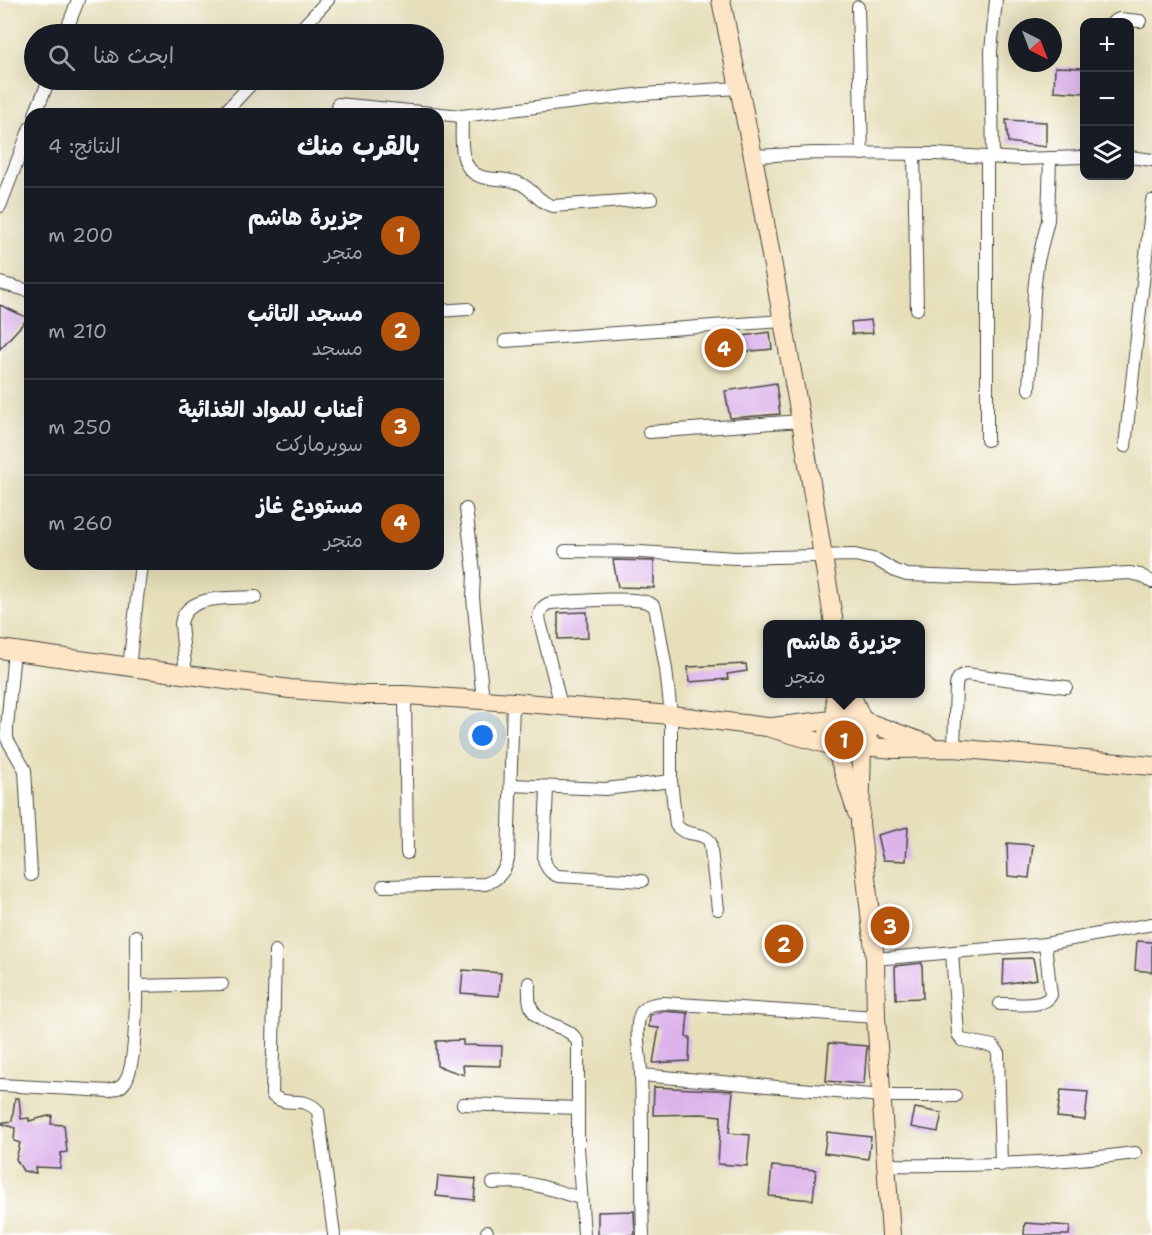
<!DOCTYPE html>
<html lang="ar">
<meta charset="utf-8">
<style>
body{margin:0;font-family:"Shantell Sans","Playpen Sans Arabic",sans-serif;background:#20242c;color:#f1f3f6;direction:rtl}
.controls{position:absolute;right:18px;top:18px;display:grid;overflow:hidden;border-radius:12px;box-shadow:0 6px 24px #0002}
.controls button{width:54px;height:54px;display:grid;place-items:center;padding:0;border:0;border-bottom:2px solid #363941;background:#171b24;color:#f1f3f6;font:30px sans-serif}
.compass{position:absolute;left:1008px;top:18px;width:54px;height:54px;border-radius:50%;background:#171b24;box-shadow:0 6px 24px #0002;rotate:138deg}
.you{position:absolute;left:483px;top:736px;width:21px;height:21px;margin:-15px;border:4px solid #fff;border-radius:50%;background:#1a73e8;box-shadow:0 0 0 9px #1a73e833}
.badge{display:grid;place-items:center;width:39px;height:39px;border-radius:50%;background:#b45309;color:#fff;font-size:20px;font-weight:700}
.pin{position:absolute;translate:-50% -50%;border:3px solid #fff;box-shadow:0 2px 6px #0006}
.popup{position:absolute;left:763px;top:620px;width:162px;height:78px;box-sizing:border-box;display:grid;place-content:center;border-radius:12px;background:#171b24;filter:drop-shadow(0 2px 4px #0005);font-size:20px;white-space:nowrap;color:#9ea1a6}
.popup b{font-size:22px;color:#f1f3f6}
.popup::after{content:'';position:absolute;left:50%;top:100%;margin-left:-12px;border:12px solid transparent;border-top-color:#171b24}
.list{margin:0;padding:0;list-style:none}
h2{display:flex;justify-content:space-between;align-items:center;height:78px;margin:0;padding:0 24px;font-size:26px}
h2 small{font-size:20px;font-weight:400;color:#9ea1a6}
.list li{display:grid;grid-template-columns:39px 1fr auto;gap:18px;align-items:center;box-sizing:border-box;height:96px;padding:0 24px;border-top:2px solid #363941}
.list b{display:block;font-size:22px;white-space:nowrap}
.list p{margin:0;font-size:20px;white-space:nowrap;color:#9ea1a6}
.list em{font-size:20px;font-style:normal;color:#9ea1a6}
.icon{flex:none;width:33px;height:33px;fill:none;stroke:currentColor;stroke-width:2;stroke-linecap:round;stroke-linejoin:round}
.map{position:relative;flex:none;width:1152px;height:1235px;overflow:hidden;direction:ltr}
.search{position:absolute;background:#171b24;box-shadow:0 6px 24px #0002;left:24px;top:24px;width:420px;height:66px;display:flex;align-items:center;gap:15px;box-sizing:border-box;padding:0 21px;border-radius:33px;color:#9ea1a6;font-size:22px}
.panel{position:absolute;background:#171b24;box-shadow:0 6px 24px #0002;left:24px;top:108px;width:420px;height:462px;border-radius:18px;direction:rtl}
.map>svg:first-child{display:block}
.building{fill:#dbb2ea}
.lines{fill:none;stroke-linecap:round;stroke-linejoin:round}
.street-casing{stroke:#474640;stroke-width:14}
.secondary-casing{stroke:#474640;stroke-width:20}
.street{stroke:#fff;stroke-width:12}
.secondary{stroke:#fee5c5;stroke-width:18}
</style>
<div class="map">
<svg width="1152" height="1235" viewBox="0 0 1152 1235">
<rect width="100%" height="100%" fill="#fff"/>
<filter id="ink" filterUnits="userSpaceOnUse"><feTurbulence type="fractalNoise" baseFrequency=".0167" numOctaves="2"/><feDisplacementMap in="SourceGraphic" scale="12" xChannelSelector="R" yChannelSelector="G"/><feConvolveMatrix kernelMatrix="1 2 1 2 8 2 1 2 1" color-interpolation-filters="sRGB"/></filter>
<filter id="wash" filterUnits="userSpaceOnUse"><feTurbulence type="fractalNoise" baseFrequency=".008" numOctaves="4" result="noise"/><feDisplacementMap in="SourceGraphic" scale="24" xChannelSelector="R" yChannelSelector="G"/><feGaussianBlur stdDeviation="1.35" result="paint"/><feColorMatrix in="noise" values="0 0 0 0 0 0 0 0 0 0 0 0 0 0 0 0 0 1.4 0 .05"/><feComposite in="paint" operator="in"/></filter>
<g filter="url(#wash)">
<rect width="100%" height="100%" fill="#e6dfba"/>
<g id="blocks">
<!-- building -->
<g class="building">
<polygon points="1055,67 1084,68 1084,93 1054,91"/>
<polygon points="1006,120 1046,122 1046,147 1008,142"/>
<polygon points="0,305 28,318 0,349"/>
<polygon points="871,320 873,333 852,334 851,322"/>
<polygon points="770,332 772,349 745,352 743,336"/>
<polygon points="776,383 780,414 730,418 725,391"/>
<polygon points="613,560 654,561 654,588 618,587"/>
<polygon points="587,612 588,638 558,639 558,613"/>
<polygon points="746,664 747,671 727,674 728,679 689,682 688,667"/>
<polygon points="908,827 906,861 883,860 877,835"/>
<polygon points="1007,843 1033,845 1029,878 1008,876"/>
<polygon points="1137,941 1152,942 1152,972 1135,970"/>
<polygon points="1033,958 1037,979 1003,984 1004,959"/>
<polygon points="922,963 923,998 896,999 895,966"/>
<polygon points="463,970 501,973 499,996 461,993"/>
<polygon points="663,1011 688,1013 686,1037 690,1037 689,1061 653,1063 659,1028 649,1027 650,1015"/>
<polygon points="463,1040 463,1045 502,1046 501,1066 463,1065 464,1075 437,1066 436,1041"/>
<polygon points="829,1043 867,1046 864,1084 826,1081"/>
<polygon points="654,1087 733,1091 729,1133 750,1135 747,1166 718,1164 721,1116 701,1114 653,1115"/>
<polygon points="1061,1090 1088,1092 1085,1120 1057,1117"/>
<polygon points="15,1098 19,1098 21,1119 29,1118 29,1121 52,1115 51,1124 64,1125 67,1152 61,1153 60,1168 35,1167 36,1173 23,1171 16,1159 20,1143 14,1141 15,1128 0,1123 12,1121"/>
<polygon points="915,1108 942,1113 938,1132 911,1127"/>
<polygon points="827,1132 871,1137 868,1159 824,1153"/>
<polygon points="772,1166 816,1170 813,1200 769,1196"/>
<polygon points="438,1176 476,1179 474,1200 436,1196"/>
<polygon points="634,1211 635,1235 598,1235 598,1212"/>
<polygon points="1025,1223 1070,1226 1069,1235 1024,1235"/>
</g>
</g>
</g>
<g filter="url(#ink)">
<use href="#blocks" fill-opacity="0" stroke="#474640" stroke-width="1.5"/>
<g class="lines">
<!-- street casing -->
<g class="street-casing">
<g id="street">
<polyline points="858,7 862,154"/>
<polyline points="1113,22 1119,19 1140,21"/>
<polyline points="65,34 78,0"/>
<polyline points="296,34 328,0"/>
<polyline points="338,104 462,116 643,94 739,88"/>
<polyline points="35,114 49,80"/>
<polyline points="223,114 255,80"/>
<path d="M462 116C462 136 457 170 482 177 494 180 507 178 519 183 532 188 539 203 553 206L651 199"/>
<polyline points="914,154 917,309"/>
<polyline points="753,156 814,153 936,154 1020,159 1084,157"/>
<polyline points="987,157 987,440"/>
<polyline points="993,157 991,51 996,0"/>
<polyline points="1130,157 1152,160"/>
<polyline points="0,206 30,128"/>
<polyline points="0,283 30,291"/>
<polyline points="438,311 468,309"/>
<polyline points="505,341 782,321"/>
<polyline points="1029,389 1034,292 1037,265 1048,220 1050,158"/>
<polyline points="649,432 801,421"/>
<polyline points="1125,446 1152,201"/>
<polyline points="466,509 474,572 473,597 483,701"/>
<polyline points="565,551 640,552 736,558 855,555 877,560 895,571 907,575 1015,579 1129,573 1140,575 1152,582"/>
<polyline points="14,651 7,727 7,739 25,770 31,875"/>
<polyline points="129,667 141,564"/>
<path d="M186 676 181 624C185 593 232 599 256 597"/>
<polyline points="405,695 407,853"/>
<path d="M561 706 539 618C540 610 542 606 550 603 568 602 637 595 651 604 655 606 655 608 656 612L666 669 671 715V781L676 825C686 838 702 830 710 842L718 909"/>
<path d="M954 748 956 686C957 679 959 676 966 674L1066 687"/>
<polyline points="511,785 606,789 671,781"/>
<path d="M547 787 544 859C546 868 550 873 558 876L642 881"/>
<path d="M383 886 485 884C497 880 505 871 508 859L513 702"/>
<path d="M275 951 272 1095C288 1109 302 1094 318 1111L334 1235"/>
<polyline points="952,953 958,1034 962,1040 993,1046 998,1052 1001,1165"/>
<polyline points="875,959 1045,944 1152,924"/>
<path d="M529 983C529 990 528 1000 531 1007 539 1029 569 1022 578 1043V1147L584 1235"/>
<polyline points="136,986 222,984"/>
<path d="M1000 1004C1014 1003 1044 1009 1051 995L1045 944"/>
<polyline points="641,1075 882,1096 955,1096"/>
<path d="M0 1085 109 1091C116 1089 121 1088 125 1082 139 1063 136 964 136 936"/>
<polyline points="463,1104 578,1108"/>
<path d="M887 1165C970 1166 1052 1164 1135 1153"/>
<path d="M493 1183C503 1183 513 1181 523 1183 543 1185 561 1193 580 1198"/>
<polyline points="487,1232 487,1235"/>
<path d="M643 1235C641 1182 643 1128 641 1074 641 1058 634 1030 640 1015 644 1005 653 1004 663 1003L876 1017"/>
</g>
</g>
<!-- secondary casing -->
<g class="secondary-casing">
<g id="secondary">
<polyline points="721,0 753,156 801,421 834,624"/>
<polyline points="0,649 290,689 365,695 405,695 513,702 671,715 767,727 833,746"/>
<polyline points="835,694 836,717"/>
<polyline points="851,694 861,717"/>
<circle cx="848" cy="733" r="20"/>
<polyline points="864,721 927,744"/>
<polyline points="772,727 832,720"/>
<polyline points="863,746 894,749 954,748 1152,766"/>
<polyline points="862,747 860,823 875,959 876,1017 891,1235"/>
<polyline points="836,749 857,813"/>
</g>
</g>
<!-- street -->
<use href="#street" class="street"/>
<!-- secondary -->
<use href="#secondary" class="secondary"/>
</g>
</g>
</svg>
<div class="controls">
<button>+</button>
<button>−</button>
<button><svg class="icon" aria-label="layers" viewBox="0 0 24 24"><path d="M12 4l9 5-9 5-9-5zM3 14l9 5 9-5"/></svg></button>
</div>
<svg class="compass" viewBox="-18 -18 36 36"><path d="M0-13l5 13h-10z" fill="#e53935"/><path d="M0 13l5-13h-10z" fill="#9ea1a6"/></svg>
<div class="you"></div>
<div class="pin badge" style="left:844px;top:740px">1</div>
<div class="popup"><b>جزيرة هاشم</b>متجر</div>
<div class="pin badge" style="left:784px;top:944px">2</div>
<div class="pin badge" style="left:890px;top:926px">3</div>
<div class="pin badge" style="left:724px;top:348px">4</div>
<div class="search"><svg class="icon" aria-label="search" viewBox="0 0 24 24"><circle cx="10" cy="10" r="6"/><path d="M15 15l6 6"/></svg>ابحث هنا</div>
<section class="panel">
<h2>بالقرب منك<small>النتائج: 4</small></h2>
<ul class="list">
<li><span class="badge">1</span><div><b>جزيرة هاشم</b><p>متجر</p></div><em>200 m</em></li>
<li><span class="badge">2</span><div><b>مسجد التائب</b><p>مسجد</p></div><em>210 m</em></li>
<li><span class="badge">3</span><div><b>أعناب للمواد الغذائية</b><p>سوبرماركت</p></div><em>250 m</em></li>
<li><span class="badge">4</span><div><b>مستودع غاز</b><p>متجر</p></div><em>260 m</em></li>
</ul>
</section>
</div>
